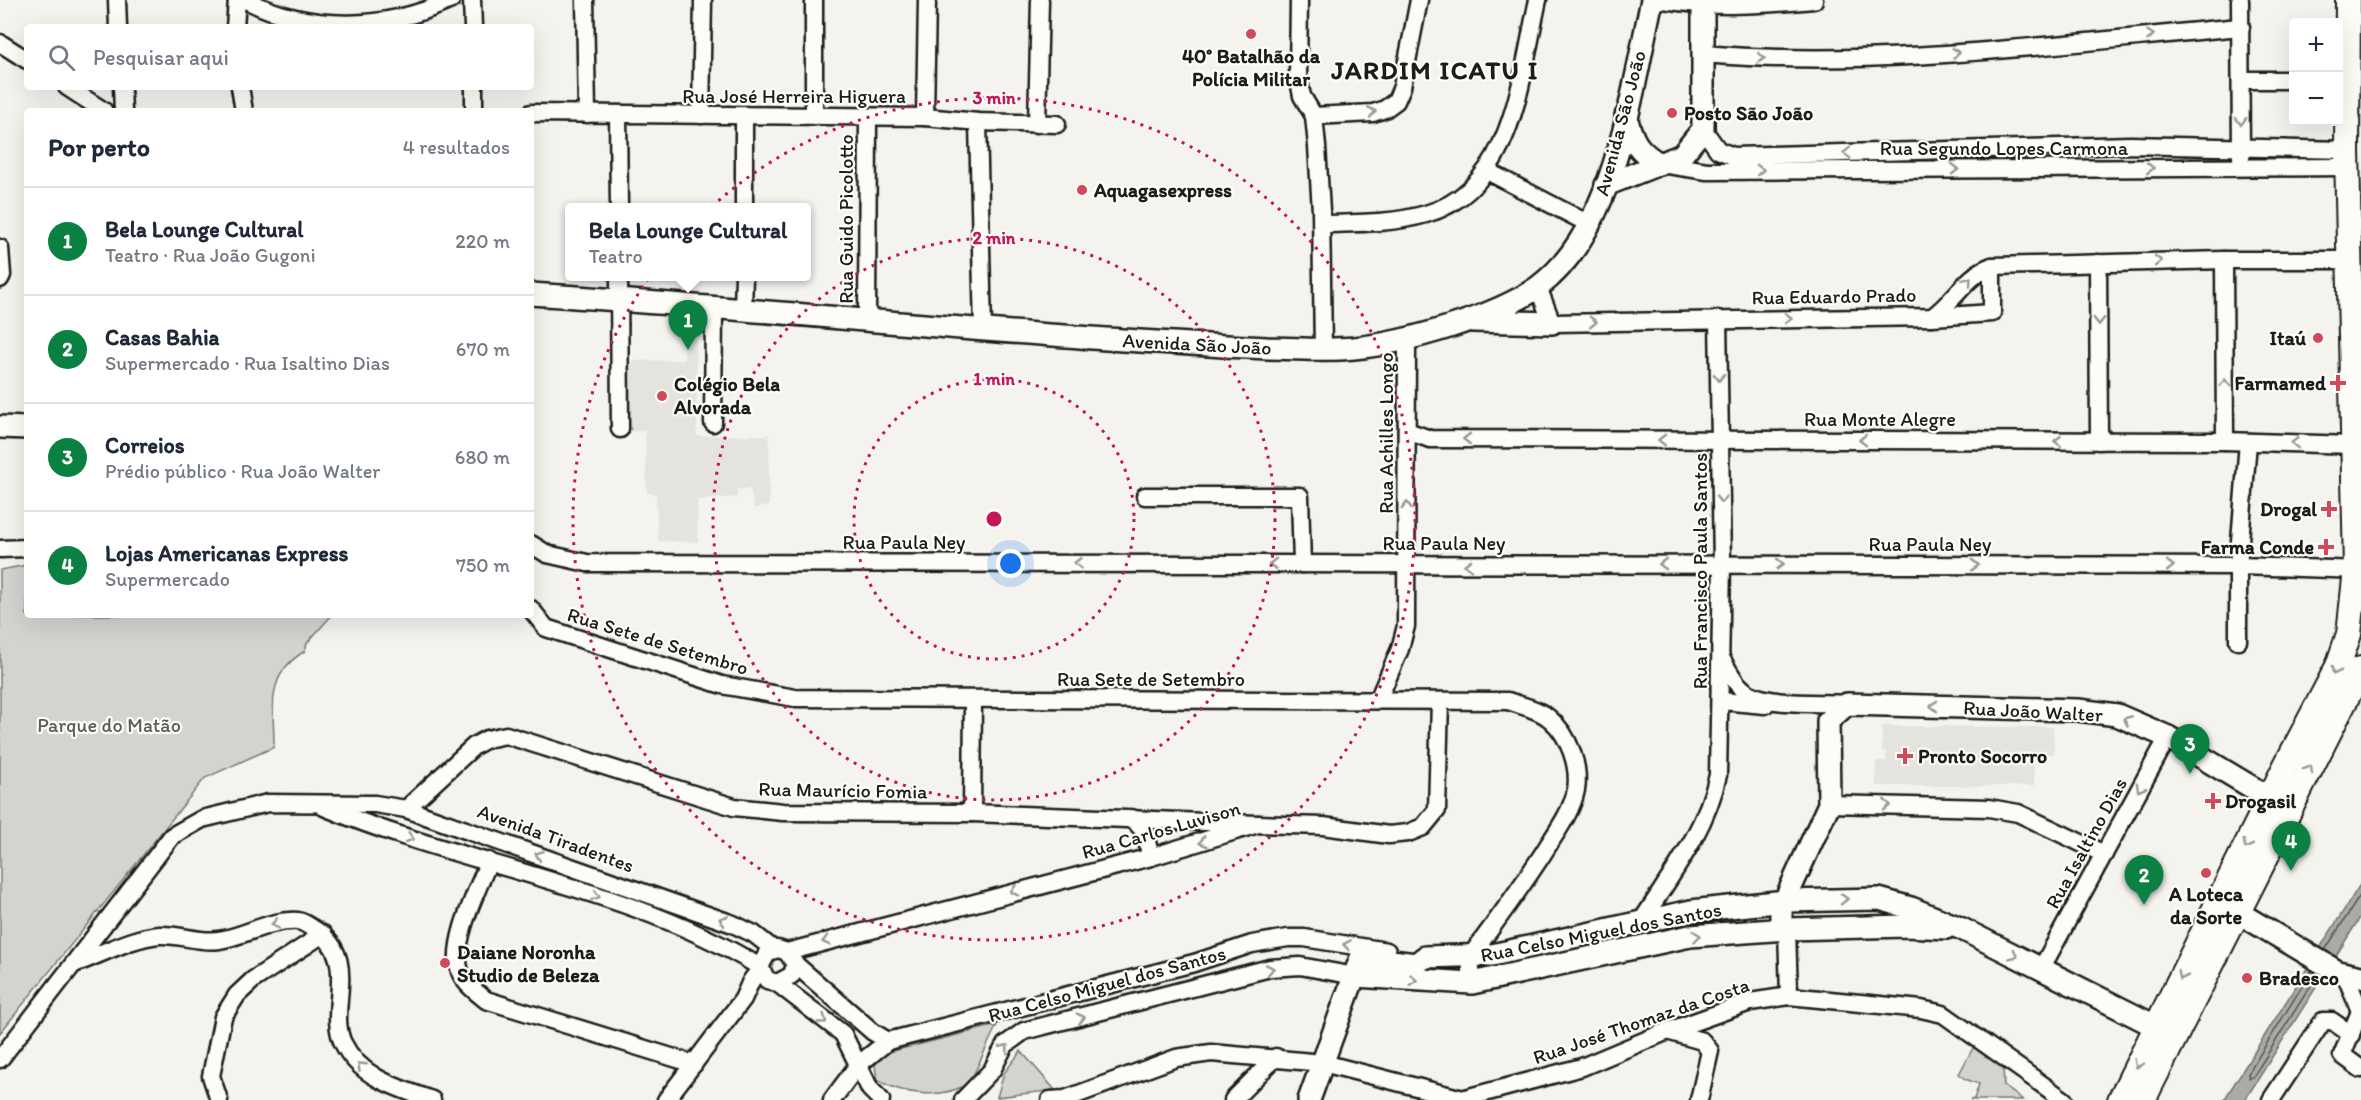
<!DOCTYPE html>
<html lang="pt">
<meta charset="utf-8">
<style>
body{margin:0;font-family:Itim,sans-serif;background:#f6f6f7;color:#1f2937}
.controls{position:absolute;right:18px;top:18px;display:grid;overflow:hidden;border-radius:6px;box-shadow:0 6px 24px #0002}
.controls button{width:54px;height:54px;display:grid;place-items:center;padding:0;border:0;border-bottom:2px solid #e0e1e3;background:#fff;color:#1f2937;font:30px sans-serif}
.you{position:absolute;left:1011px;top:564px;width:21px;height:21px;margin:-15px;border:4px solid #fff;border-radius:50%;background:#1a73e8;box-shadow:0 0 0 9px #1a73e833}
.badge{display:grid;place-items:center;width:39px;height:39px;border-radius:50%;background:#0b8043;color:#fff;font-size:20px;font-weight:700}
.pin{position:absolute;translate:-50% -50px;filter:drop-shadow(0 2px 3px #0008)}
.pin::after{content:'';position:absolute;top:32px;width:21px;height:18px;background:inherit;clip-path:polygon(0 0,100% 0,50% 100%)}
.popup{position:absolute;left:565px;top:203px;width:246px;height:78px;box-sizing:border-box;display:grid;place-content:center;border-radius:6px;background:#fff;filter:drop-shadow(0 2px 4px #0005);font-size:20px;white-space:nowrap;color:#747a83}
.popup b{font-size:22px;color:#1f2937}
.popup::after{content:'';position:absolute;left:50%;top:100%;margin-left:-12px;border:12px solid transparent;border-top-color:#fff}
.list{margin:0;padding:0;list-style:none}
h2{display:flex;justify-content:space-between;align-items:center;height:78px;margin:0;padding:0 24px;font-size:26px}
h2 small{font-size:20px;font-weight:400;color:#747a83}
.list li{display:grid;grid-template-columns:39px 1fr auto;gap:18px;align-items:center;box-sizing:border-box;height:108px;padding:0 24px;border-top:2px solid #e0e1e3}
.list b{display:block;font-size:22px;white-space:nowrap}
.list p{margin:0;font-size:20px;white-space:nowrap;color:#747a83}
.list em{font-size:20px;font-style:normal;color:#747a83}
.icon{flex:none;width:33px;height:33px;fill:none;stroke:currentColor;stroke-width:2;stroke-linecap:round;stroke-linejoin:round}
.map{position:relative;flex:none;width:2361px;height:1100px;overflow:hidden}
.search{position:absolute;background:#fff;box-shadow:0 6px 24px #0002;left:24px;top:24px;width:510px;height:66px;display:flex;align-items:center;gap:15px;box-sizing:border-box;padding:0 21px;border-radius:6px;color:#747a83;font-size:22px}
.panel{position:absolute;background:#fff;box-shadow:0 6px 24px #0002;left:24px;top:108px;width:510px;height:510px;border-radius:6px}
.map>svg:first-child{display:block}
.built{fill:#e4e3de}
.green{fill:#d4d3cf;stroke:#787876;stroke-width:1.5}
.water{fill:#abaaa6;stroke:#72716f;stroke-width:1.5}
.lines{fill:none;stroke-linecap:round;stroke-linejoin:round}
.shore{stroke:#555553;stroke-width:1.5}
.minor-casing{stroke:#1c1c1c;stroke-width:21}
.major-casing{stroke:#1c1c1c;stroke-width:26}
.highway-casing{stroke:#1c1c1c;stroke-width:28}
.minor{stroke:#fdfcf7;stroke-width:16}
.major{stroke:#fdfcf7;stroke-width:21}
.highway{stroke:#fdfcf7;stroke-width:24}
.oneway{stroke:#989794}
.ring{fill:none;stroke:#c2185b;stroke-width:3;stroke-dasharray:3 6}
.poi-dot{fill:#d1495b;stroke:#fdfcf7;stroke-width:2}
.labels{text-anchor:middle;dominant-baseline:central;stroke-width:4.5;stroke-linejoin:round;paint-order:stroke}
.poi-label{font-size:20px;font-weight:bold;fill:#1c1c1c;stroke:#fdfcf7;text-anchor:start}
.street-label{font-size:20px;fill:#1c1c1c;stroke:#fdfcf7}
.park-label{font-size:20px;fill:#5c5c5b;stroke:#fdfcf7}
.district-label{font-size:26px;font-weight:bold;letter-spacing:1.5px;fill:#1c1c1c;stroke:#fdfcf7}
.centre{fill:#c2185b;stroke:#fdfcf7;stroke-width:3}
.ring-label{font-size:18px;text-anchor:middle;font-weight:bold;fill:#c2185b;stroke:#fdfcf7;stroke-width:4.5;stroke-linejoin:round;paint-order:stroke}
</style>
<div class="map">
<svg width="2361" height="1100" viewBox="0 0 2361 1100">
<rect width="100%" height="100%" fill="#f4f3ee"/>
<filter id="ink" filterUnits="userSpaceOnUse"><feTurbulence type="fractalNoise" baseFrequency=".0167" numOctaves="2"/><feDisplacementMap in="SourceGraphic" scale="12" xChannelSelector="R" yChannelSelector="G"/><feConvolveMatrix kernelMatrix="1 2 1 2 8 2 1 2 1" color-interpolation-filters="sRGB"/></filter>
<g filter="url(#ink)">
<!-- built -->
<g class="built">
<polygon points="686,318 696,323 703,334 696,333 697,436 769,435 769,506 754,508 750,489 737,489 737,497 697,500 698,542 658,541 656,494 647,493 645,431 628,431 628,361 684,360"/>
<polygon points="1882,726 2053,727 2054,754 2034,755 2034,786 1876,786 1876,761 1886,761 1886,751 1882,751"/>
</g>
<!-- green -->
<g class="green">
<path d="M27 565V615H332L307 643 305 651C265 675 274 706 274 747L205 778 0 1033V570Z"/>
<path d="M997 1025C992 1034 972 1080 969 1083 942 1100 904 1095 877 1080L875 1065 885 1053Z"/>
<polygon points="1974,1046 2003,1067 2004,1086 2023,1100 1970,1100 1974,1099 1979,1084 1965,1079 1959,1074"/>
<polygon points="1021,1051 1055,1090 997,1097 1004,1073"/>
</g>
<!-- water -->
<polygon class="water" points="2361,883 2361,916 2245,1100 2224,1100"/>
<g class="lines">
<!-- shore -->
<g class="shore">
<polyline points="2325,950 2361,894"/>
<polyline points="2312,970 2248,1074 2249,1078 2253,1077 2318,974"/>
</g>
<!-- minor casing -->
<g class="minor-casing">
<g id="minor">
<polyline points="117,0 118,27"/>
<path d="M246 0C311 33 386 30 451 0"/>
<polyline points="472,0 473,27"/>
<polyline points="585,0 587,114"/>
<polyline points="814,0 814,116"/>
<polyline points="1299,0 1298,76 1302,96 1314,116 1317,146 1321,211 1323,349"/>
<path d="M1663 0C1719 8 1758 5 1814 0"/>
<polyline points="2240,0 2241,158"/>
<polyline points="235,27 237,0"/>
<polyline points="0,43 27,60"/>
<path d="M1703 54C1881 69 2063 43 2241 27"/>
<polyline points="2241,80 2294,80"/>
<polyline points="67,87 104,111"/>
<polyline points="122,87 123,111"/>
<polyline points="240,87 244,111"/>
<polyline points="474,87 474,111"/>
<polyline points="531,113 925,117 978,122 1057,124"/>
<polyline points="618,114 619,208"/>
<polyline points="701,115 703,0"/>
<polyline points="1314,116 1373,113 1385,109 1396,101 1402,87 1419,0"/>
<polyline points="925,117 927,0"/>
<polyline points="978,122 983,331"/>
<polyline points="1037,124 1040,0"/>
<polyline points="1703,129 1718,150 1733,156 2130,145 2347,150"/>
<polyline points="1661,164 1707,171 2348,167"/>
<polyline points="1487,171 1589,224"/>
<polyline points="744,208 744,116"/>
<path d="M1322 224C1357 223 1391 224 1426 214 1514 189 1521 75 1538 0"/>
<polyline points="0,248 2,275 0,279"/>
<polyline points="2224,260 2225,441"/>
<polyline points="2098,263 2099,441"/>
<polyline points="619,276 620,429"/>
<path d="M1538 287 1552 323 1932 317C1955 301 1966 275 1992 266L2224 260H2351"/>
<polyline points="743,308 744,276"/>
<polyline points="1932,317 1992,313 1992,266"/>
<polyline points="867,320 868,119"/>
<polyline points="713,423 714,308"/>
<polyline points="1407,431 1430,439 2225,441 2354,445"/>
<polyline points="1145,496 1300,496 1302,564"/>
<polyline points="531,544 547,554 587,563 1910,565 2238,566 2361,570"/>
<polyline points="0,549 27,548"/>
<path d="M531 609 546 628 722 685 795 698 1508 701C1522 706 1539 709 1550 719 1569 735 1580 766 1576 790 1572 810 1560 827 1549 844 1525 883 1497 920 1470 957L1472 983"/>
<polyline points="2238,641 2238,566 2248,442"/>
<path d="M1721 658C1729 671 1736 687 1750 694 1773 706 1821 702 1847 704"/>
<polyline points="1378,700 1400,649 1406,626 1407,338"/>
<polyline points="1721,701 1765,705"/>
<polyline points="1829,804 1989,808 2018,813 2104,854"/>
<path d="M324 807C464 866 630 887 760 967"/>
<polyline points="406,809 474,746 487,739 506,735 734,807 783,812 972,813 1258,824"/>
<polyline points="972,813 973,700"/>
<polyline points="1132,818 1144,831 1151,857"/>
<path d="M489 861C478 889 452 939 459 968 462 982 475 991 486 1000L694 1064"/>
<path d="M1641 922C1671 875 1706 830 1718 775L1722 564 1718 319"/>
<polyline points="1787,929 1789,996"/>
<polyline points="787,952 1151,857 1258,824 1323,826 1389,835 1408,833 1423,827 1437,810 1440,701"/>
<path d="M74 964C100 955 132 937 160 935 180 934 199 943 219 940 246 936 270 919 298 921 304 922 309 926 314 929 362 958 326 1008 343 1043 360 1078 398 1088 432 1100"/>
<polyline points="795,964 792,975 777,983 767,980 760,967 768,952 778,949 787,952 795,964 873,1032 888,1041"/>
<polyline points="2041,969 2168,737"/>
<polyline points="2345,974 2360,1011"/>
<polyline points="777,983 843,1034 870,1089 881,1100"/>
<polyline points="2361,1009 2342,1055 2361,1069"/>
<polyline points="1667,1031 1702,1041 1710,1051 1699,1100"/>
<polyline points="0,1059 172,836 202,819 268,803 375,804 406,809 733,924 754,934 773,949"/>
<polyline points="219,1100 211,1076 223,1017 237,995 253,980 323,934"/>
<polyline points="666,1100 743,999 751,981 760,969"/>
<polyline points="832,1100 858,1065 888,1041 1194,963 1252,944 1288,938 1304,938 1387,951"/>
<polyline points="963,1100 992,1070 1005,1045 1024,1031 1270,968 1300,966 1355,976"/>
<polyline points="1050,1100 1065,1099 1176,1058 1211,1053 1323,1063 1459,1098"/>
<polyline points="1233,1100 1276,1057"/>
<polyline points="1458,1100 1582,1067 1663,1033 1750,1002 1789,996 1921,1009 1943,1014 2064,1100"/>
<polyline points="2271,1100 2323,1021 2332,1021 2352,1035"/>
</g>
</g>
<!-- major casing -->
<g class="major-casing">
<g id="major">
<path d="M1626 116C1632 140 1637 151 1660 164"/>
<polyline points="1606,185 1682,155 1703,129 1703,0"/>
<path d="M531 294C723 306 914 326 1106 339 1160 342 1213 346 1267 348 1296 348 1325 351 1354 348 1405 343 1496 317 1538 287 1616 230 1632 89 1652 0"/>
<polyline points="1473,321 1552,323"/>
<polyline points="0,427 27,428"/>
<polyline points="2239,913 2338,972 2361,977"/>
<polyline points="1787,929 1781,922 1781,909 1829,804 1828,721 1847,704 2078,710 2117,715 2168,737 2283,806"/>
<polyline points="1355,976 1472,983 1690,936 1787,929 1907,926 1946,928"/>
<polyline points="1309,1100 1360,960 1367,958 1416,964 1425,957 1492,955 1691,911 1786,901 1879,899 1911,908 1962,929 2171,1034"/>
</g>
</g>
<!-- highway casing -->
<g class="highway-casing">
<g id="highway">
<polyline points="2120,1100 2286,765 2338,666 2349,634 2356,569 2347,150 2348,0"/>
<polyline points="2143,1100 2361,669"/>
</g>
</g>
<!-- minor -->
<use href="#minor" class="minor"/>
<!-- major -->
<use href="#major" class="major"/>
<!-- highway -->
<use href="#highway" class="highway"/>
</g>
<!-- one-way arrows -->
<defs><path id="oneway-chevron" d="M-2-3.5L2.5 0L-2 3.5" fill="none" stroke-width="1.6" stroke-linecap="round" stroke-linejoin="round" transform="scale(1.5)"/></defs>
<g class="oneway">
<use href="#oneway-chevron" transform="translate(2150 35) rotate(-5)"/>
<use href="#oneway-chevron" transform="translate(1956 53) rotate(-4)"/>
<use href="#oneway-chevron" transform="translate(1761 58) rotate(2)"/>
<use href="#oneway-chevron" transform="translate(1372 112) rotate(-9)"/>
<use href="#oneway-chevron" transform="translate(2241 121) rotate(90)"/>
<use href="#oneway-chevron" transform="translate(1847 153) rotate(178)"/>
<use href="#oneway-chevron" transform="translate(2150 168)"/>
<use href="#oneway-chevron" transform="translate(1955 169)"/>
<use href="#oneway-chevron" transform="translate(1760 170) rotate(-1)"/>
<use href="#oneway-chevron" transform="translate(2158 261) rotate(-1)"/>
<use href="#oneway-chevron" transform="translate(1968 281) rotate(-49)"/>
<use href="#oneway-chevron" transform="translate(1788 318) rotate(-1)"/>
<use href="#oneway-chevron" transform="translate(2099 321) rotate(90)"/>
<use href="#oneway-chevron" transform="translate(1593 322) rotate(-1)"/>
<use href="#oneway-chevron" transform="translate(1719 377) rotate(89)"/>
<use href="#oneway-chevron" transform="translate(2225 383) rotate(-91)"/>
<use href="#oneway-chevron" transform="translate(1467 439) rotate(-180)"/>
<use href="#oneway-chevron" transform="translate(1662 440) rotate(-179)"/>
<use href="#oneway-chevron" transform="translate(1863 440) rotate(-180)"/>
<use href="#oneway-chevron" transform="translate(2058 441) rotate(-180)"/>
<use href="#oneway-chevron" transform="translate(2295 443) rotate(-179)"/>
<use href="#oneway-chevron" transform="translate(1721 499) rotate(90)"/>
<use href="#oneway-chevron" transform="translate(1407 506) rotate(-90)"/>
<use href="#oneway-chevron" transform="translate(1078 563) rotate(-180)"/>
<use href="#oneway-chevron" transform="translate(1273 564) rotate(-180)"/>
<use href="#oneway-chevron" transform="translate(1663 564) rotate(180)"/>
<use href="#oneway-chevron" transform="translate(1780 564)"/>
<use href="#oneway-chevron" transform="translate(1468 565) rotate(180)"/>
<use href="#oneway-chevron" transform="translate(1975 565)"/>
<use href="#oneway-chevron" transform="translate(2170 566)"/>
<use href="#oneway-chevron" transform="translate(2335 671) rotate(116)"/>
<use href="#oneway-chevron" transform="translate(1934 706) rotate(-179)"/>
<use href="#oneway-chevron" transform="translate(2127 720) rotate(-157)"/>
<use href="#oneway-chevron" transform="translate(2309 769) rotate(-62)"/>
<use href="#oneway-chevron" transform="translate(2140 788) rotate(119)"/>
<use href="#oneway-chevron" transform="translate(1887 805) rotate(1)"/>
<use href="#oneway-chevron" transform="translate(410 838) rotate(16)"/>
<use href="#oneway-chevron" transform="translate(1203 842) rotate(162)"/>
<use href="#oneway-chevron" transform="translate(2247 845) rotate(117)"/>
<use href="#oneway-chevron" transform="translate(539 855) rotate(-160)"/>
<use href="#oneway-chevron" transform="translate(1014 891) rotate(166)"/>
<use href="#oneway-chevron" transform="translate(596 896) rotate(19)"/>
<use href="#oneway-chevron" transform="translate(1844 899)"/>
<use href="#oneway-chevron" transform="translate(723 920) rotate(-160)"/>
<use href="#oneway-chevron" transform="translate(275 924) rotate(168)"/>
<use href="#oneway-chevron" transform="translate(1697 936) rotate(-5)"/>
<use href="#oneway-chevron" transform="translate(826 941) rotate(165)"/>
<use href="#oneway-chevron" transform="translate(1347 945) rotate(-171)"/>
<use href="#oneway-chevron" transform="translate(2014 955) rotate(27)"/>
<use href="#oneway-chevron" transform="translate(1270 969) rotate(-11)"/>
<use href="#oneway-chevron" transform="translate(2182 976) rotate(116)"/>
<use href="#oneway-chevron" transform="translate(1413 980) rotate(5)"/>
<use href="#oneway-chevron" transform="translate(1081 1018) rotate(-13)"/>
<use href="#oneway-chevron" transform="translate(823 1020) rotate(36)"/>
<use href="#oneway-chevron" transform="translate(1005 1048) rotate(-51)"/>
<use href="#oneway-chevron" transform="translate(2138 1064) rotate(116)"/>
<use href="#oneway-chevron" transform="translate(361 1066) rotate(-136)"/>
</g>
</g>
<!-- distance rings -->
<g class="ring">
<circle cx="994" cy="519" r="140"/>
<circle cx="994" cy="519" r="281"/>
<circle cx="994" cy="519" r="421"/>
</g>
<!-- markers -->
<g class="poi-dot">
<circle cx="1251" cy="34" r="6"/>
<circle cx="1672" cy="113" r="6"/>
<circle cx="1082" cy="190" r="6"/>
<circle cx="2318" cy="338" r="6"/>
<path d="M2335 374h6v6h6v6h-6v6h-6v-6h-6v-6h6z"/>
<circle cx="662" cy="396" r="6"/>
<path d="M2326 500h6v6h6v6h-6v6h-6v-6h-6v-6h6z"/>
<path d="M2323 538h6v6h6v6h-6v6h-6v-6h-6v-6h6z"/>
<path d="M1902 747h6v6h6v6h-6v6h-6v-6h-6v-6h6z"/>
<path d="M2210 792h6v6h6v6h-6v6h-6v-6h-6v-6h6z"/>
<circle cx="2206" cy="873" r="6"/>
<circle cx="445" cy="963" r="6"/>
<circle cx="2247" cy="978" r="6"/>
</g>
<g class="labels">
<!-- poi labels -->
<g class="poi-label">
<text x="1251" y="56" text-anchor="middle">40° Batalhão da<tspan x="1251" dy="23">Polícia Militar</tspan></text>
<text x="1684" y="113">Posto São João</text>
<text x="1094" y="190">Aquagasexpress</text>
<text x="2306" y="338" text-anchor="end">Itaú</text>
<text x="2326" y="383" text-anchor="end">Farmamed</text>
<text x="674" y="384">Colégio Bela<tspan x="674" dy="23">Alvorada</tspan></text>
<text x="2317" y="509" text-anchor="end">Drogal</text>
<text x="2314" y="547" text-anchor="end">Farma Conde</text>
<text x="1918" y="756">Pronto Socorro</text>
<text x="2225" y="801">Drogasil</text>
<text x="2206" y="894" text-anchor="middle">A Loteca<tspan x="2206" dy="23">da Sorte</tspan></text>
<text x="457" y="952">Daiane Noronha<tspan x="457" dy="23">Studio de Beleza</tspan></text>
<text x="2259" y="978">Bradesco</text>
</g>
<!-- street labels -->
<g class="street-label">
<text x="794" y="96">Rua José Herreira Higuera</text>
<text transform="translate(1620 123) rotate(-75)">Avenida São João</text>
<text x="2004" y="148">Rua Segundo Lopes Carmona</text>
<text transform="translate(846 219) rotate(-90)">Rua Guido Picolotto</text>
<text transform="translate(1834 296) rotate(-1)">Rua Eduardo Prado</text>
<text transform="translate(1197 344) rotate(3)">Avenida São João</text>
<text x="1880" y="419">Rua Monte Alegre</text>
<text transform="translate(1386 433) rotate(-90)">Rua Achilles Longo</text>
<text x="904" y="542">Rua Paula Ney</text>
<text x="1444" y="543">Rua Paula Ney</text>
<text x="1930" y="544">Rua Paula Ney</text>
<text transform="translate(1700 571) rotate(-90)">Rua Francisco Paula Santos</text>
<text transform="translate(658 641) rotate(17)">Rua Sete de Setembro</text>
<text x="1151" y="679">Rua Sete de Setembro</text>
<text transform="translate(2033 711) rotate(3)">Rua João Walter</text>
<text transform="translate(843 790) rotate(1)">Rua Maurício Fomia</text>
<text transform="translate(1161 830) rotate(-16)">Rua Carlos Luvison</text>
<text transform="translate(556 838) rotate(20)">Avenida Tiradentes</text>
<text transform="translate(2086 843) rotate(-61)">Rua Isaltino Dias</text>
<text transform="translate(1601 932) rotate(-11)">Rua Celso Miguel dos Santos</text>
<text transform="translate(1107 984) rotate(-15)">Rua Celso Miguel dos Santos</text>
<text transform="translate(1641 1021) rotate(-19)">Rua José Thomaz da Costa</text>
</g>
<!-- park labels -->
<g class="park-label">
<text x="109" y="725">Parque do Matão</text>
</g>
<!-- district labels -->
<g class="district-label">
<text x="1435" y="70">JARDIM ICATU I</text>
</g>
</g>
<circle cx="994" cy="519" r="9" class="centre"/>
<g class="ring-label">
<text x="994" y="104">3 min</text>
<text x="994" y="244">2 min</text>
<text x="994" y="385">1 min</text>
</g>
</svg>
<div class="controls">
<button>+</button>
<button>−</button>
</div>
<div class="you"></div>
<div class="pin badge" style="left:688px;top:350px">1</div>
<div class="popup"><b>Bela Lounge Cultural</b>Teatro</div>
<div class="pin badge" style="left:2144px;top:905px">2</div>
<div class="pin badge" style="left:2190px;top:774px">3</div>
<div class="pin badge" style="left:2291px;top:871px">4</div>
<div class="search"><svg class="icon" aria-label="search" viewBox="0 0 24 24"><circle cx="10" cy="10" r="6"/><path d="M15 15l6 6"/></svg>Pesquisar aqui</div>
<section class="panel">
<h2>Por perto<small>4 resultados</small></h2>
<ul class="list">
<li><span class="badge">1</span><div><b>Bela Lounge Cultural</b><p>Teatro · Rua João Gugoni</p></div><em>220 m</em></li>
<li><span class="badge">2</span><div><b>Casas Bahia</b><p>Supermercado · Rua Isaltino Dias</p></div><em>670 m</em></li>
<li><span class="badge">3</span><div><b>Correios</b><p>Prédio público · Rua João Walter</p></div><em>680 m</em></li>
<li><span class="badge">4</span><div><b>Lojas Americanas Express</b><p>Supermercado</p></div><em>750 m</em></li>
</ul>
</section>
</div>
